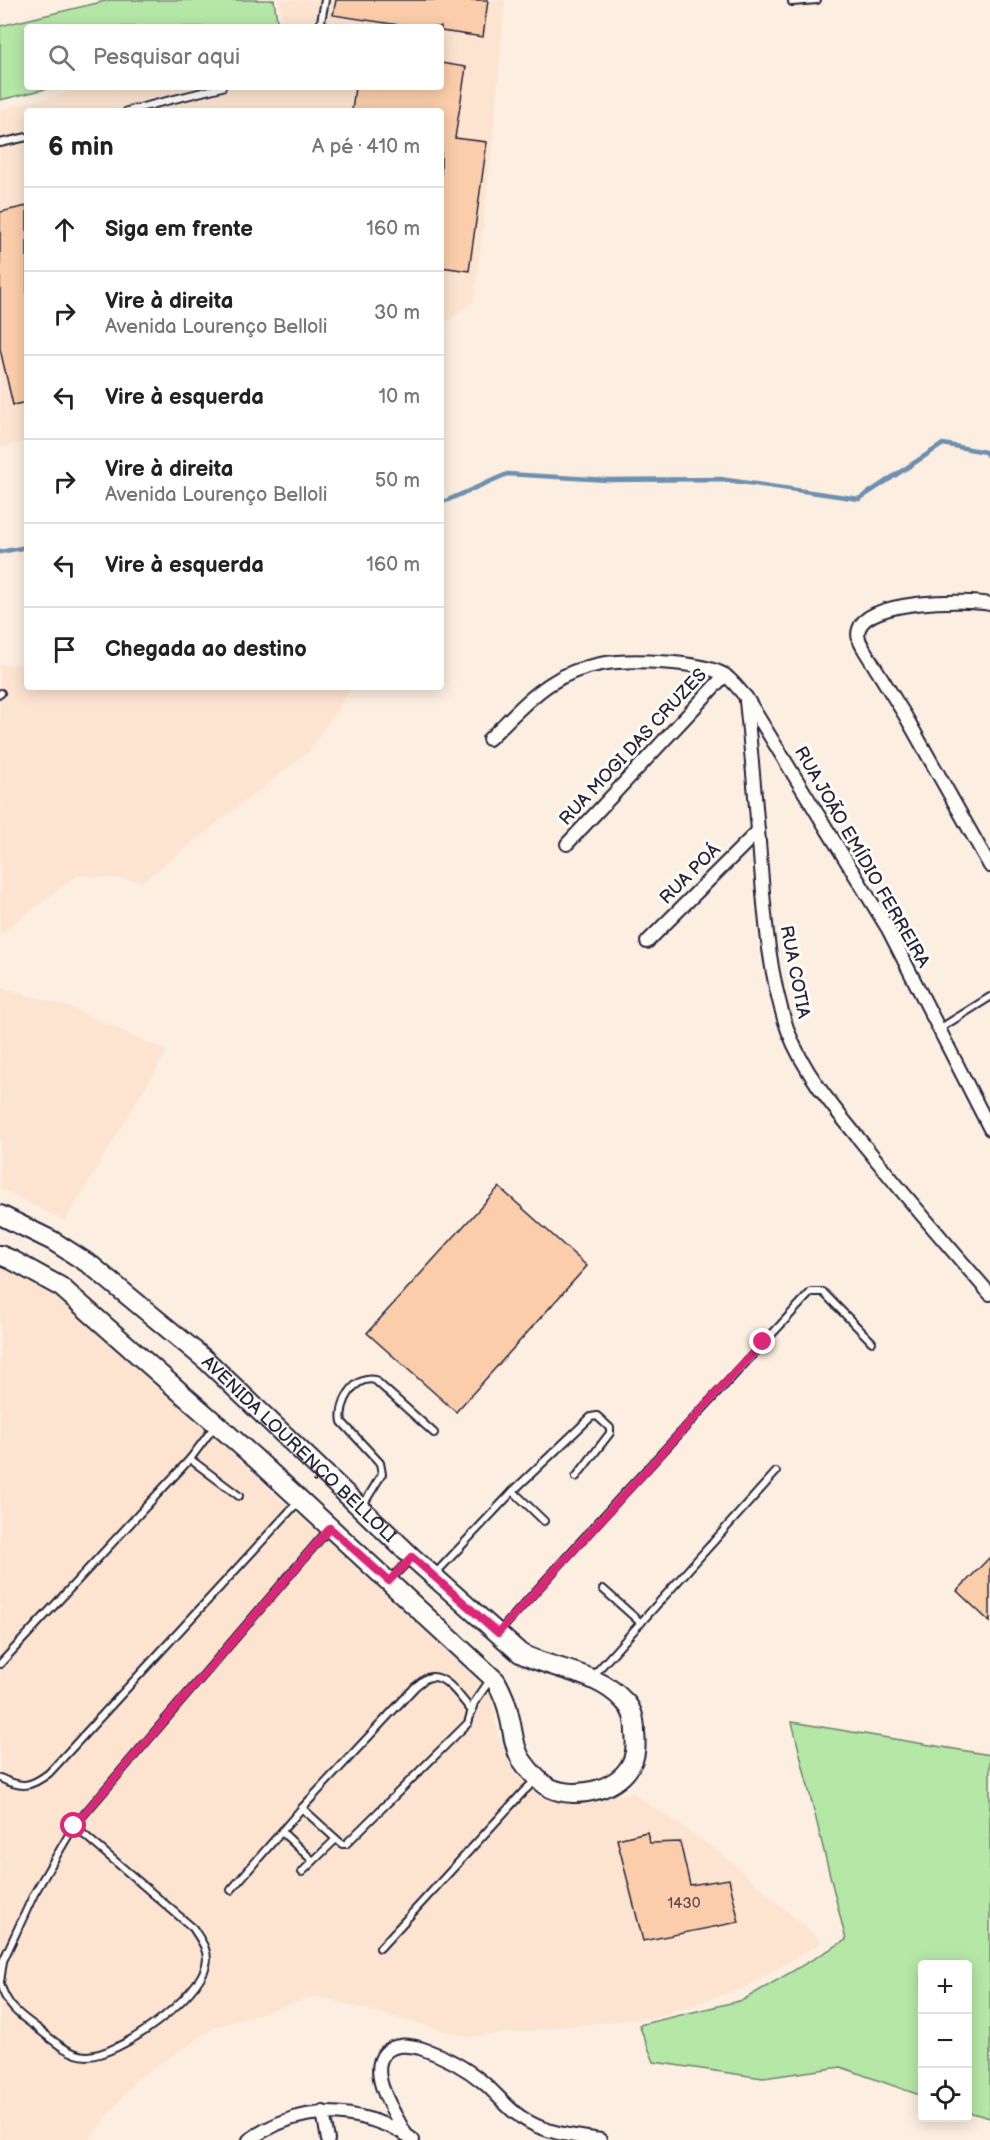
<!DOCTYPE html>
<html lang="pt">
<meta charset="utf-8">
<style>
body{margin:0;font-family:"Balsamiq Sans",sans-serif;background:#f6f6f6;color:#222}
.controls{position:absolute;right:18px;bottom:18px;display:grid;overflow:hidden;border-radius:6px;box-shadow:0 3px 15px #0003}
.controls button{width:54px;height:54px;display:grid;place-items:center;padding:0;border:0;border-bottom:2px solid #e0e0e0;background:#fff;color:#222;font:30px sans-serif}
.stop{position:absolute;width:18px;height:18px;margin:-14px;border:4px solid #db2777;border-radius:50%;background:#fff}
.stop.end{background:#db2777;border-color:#fff;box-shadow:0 2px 6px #0008}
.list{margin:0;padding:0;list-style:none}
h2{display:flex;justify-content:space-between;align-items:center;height:78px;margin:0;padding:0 24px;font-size:26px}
h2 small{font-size:20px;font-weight:400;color:#767676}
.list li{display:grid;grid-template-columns:39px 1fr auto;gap:18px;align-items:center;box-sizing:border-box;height:84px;padding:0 24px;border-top:2px solid #e0e0e0}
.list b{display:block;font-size:22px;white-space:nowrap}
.list p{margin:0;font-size:20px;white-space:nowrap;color:#767676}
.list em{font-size:20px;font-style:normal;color:#767676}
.icon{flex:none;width:33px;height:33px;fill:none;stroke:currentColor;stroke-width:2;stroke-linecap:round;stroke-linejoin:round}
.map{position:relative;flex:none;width:990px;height:2140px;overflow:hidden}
.search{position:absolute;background:#fff;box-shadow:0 3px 15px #0003;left:24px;top:24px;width:420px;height:66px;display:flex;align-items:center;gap:15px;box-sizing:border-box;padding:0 21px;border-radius:6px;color:#767676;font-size:22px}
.panel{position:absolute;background:#fff;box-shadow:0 3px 15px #0003;left:24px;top:108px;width:420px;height:582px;border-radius:6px}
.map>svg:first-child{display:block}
.built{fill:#fce4d0}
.green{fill:#b5e7a7;stroke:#6c8471;stroke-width:1.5}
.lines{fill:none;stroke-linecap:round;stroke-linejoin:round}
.stream{stroke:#6d8fb0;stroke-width:4.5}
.building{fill:#fbcdaa;stroke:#22223b;stroke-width:1.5}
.lane-casing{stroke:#22223b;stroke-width:10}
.street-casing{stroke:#22223b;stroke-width:16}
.secondary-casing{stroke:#22223b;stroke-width:22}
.lane{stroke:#fdfcf7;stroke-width:6}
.street{stroke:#fdfcf7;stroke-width:12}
.secondary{stroke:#fdfcf7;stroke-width:18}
.route{stroke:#db2777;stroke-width:8}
.labels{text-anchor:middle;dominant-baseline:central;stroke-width:6;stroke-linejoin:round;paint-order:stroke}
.number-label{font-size:15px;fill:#584d57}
.street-label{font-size:18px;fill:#22223b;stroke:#fdfcf7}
</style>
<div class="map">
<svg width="990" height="2140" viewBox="0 0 990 2140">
<rect width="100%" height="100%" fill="#fceee0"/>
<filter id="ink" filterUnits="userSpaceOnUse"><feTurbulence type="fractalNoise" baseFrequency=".0167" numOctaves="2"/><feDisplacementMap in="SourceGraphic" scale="12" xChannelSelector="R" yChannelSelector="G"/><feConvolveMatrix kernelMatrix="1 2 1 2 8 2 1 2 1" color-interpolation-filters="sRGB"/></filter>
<g filter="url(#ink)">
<!-- built -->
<g class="built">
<polygon points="279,0 505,0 493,138 474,301 441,326 441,111 27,111 27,441 0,447 0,110 89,87 441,87 441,27 283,27"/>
<polygon points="27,664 27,687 352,687 309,751 143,881 78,875 0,934 0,665"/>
<polygon points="0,987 71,1008 167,1051 65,1221 0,1188"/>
<polygon points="0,1265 39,1285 98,1331 491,1692 498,1736 518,1775 558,1798 633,1793 722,1854 822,1942 744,1988 654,2017 469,2037 316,1996 215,2027 136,2080 88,2140 0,2140"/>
</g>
<!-- green -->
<g class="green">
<polygon points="110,0 274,0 278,27 27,27 27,87 54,87 0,100 0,26"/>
<polygon points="792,1722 990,1755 990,2118 968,2112 968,1964 922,1964 922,2096 841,2067 763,2078 654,2062 639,2025 743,2000 846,1940"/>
</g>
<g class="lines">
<!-- stream -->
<g class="stream">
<polyline points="441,503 507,474 608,480 720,479 859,499 943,444 985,452 990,459"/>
<polyline points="0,552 27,547"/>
</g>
</g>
<!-- building -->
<g class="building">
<polygon points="336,0 488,0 483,37 441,31 441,27 412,27 333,15"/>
<polygon points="441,63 466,67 455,138 487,142 469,271 441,267 441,111 352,111 355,87 441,87"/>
<polygon points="27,206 27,402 13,405 0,349 0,212"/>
<polygon points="499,1187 587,1266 456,1412 367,1333"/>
<polygon points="990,1557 990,1622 957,1591"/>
<polygon points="647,1832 650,1843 680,1842 690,1885 729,1879 739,1922 643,1941 617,1839"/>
</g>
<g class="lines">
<!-- lane casing -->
<g class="lane-casing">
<g id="lane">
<polyline points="792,2 817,0"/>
<polyline points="320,27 325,0"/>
<polyline points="127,111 222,87"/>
<polyline points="0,143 27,137"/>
<polyline points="0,694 1,693"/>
<polyline points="939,1029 990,997"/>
<polyline points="214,1427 190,1459 239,1496"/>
<polyline points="513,1491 544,1521"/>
<path d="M363 1505 382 1474 380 1463 342 1422C338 1403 355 1375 375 1380L434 1433"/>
<polyline points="434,1575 513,1491 591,1417 597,1416 610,1428 610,1433 576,1477"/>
<polyline points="389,1581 411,1558"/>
<polyline points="603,1589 641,1623"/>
<polyline points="498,1633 619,1499 811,1292 823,1292 872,1342"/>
<polyline points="0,1664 190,1459"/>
<polyline points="592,1677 776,1472"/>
<path d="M0 1778C21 1788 30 1788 49 1773L298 1502"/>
<polyline points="302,1808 336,1839"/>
<polyline points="282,1832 313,1861"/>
<polyline points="302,1872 336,1839 342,1844 346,1844 468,1723 474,1703 490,1680"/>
<path d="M231 1890 302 1808 415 1687C419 1684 423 1680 427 1678 445 1671 462 1700 472 1711"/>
<polyline points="380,1948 524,1791 537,1779"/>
<polyline points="0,1982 3,1961 34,1894 74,1826 328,1530"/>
<path d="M0 1983C6 2005 18 2014 36 2027 50 2038 69 2056 87 2056 120 2056 199 1997 206 1965 210 1951 200 1939 193 1928L74 1826"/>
</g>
</g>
<!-- street casing -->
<g class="street-casing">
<g id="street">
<path d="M990 604C965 599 867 600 859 629 856 637 861 644 865 651L906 717 990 866"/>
<path d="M746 701C751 748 755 795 759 842 764 904 767 971 788 1031 805 1076 839 1114 869 1151 908 1200 949 1247 990 1294"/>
<path d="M489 739C509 720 527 699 550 684 565 674 584 667 601 664 628 659 699 661 723 674 732 679 739 690 746 697L888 929 990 1129"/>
<polyline points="567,844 725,675"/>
<polyline points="647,942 758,831"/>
<polyline points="323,2112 328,2140"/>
<path d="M405 2133C395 2114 367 2073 385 2053 394 2043 408 2045 420 2048 444 2056 464 2066 484 2083 499 2096 511 2113 529 2122 550 2134 576 2136 600 2140"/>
<path d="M249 2140C288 2113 326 2106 372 2120 386 2125 401 2130 413 2140"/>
</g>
</g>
<!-- secondary casing -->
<g class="secondary-casing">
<g id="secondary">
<path id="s1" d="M0 1215 53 1241 92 1266 207 1361 412 1557 520 1653C553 1670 598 1672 623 1700 633 1709 635 1720 635 1733 636 1742 636 1752 633 1760 621 1790 577 1800 550 1788 539 1783 528 1769 521 1759 513 1746 513 1729 509 1715 507 1703 502 1692 496 1681L256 1459 61 1287 12 1260 0 1255"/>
</g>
</g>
<!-- lane -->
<use href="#lane" class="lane"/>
<!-- street -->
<use href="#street" class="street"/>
<!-- secondary -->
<use href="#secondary" class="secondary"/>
</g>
</g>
<g class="lines" filter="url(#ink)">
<!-- route -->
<polyline class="route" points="74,1826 330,1528 389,1581 412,1557 498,1633 763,1342"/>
</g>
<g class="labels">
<!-- number labels -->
<g class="number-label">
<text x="684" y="1903">1430</text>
</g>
<!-- street labels -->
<g class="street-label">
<text transform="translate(633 747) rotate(-47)">RUA MOGI DAS CRUZES</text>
<text transform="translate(862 857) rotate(60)">RUA JOÃO EMÍDIO FERREIRA</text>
<text transform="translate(690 874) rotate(-45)">RUA POÁ</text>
<text transform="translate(795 972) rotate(79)">RUA COTIA</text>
<text stroke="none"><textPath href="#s1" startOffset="382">AVENIDA LOURENÇO BELLOLI</textPath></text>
</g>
</g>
</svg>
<div class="controls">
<button>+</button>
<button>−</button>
<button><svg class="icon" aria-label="locate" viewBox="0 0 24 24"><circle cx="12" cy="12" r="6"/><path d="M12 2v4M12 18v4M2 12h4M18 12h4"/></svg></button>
</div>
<div class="stop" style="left:74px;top:1826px"></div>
<div class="stop end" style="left:763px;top:1342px"></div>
<div class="search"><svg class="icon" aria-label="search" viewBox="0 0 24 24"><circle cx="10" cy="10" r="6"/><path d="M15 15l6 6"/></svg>Pesquisar aqui</div>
<section class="panel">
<h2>6 min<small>A pé · 410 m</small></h2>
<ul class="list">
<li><svg class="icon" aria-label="ahead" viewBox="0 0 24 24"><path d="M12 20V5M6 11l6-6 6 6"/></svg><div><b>Siga em frente</b></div><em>160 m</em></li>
<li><svg class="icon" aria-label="right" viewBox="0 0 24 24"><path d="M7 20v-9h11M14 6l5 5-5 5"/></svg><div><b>Vire à direita</b><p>Avenida Lourenço Belloli</p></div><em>30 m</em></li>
<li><svg class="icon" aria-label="left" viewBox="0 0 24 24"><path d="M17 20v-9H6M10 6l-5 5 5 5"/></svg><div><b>Vire à esquerda</b></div><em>10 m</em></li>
<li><svg class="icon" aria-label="right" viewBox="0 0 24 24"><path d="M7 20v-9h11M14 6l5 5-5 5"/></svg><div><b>Vire à direita</b><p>Avenida Lourenço Belloli</p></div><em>50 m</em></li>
<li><svg class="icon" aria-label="left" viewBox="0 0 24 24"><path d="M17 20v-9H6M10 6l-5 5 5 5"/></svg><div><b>Vire à esquerda</b></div><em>160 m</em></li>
<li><svg class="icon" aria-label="arrive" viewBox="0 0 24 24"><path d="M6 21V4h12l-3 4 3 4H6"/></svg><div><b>Chegada ao destino</b></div></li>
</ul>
</section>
</div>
